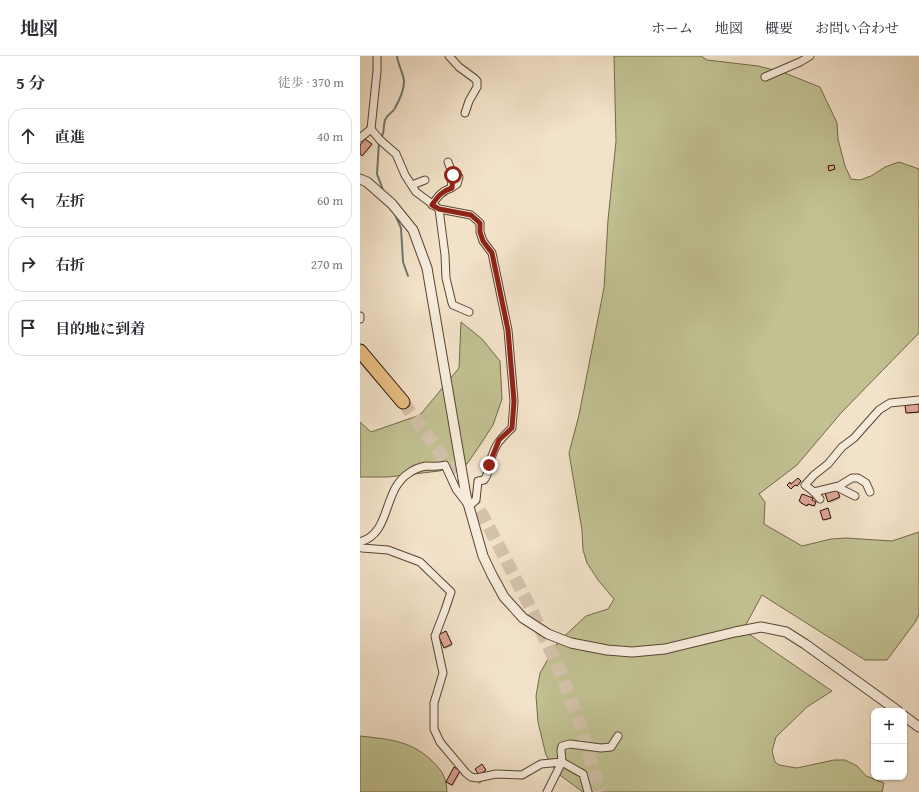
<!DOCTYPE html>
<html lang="ja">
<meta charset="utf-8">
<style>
body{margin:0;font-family:"Gentium Book Plus","Noto Serif JP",serif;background:#f7f7f7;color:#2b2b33}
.controls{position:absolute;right:12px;bottom:12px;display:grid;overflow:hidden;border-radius:8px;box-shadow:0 1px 3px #0004}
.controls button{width:36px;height:36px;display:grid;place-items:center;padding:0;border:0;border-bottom:1px solid #e1e1e2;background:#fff;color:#2b2b33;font:20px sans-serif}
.stop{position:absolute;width:12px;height:12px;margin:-9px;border:3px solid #8f2418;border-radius:50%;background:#fff}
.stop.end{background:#8f2418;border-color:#fff;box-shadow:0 1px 4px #0008}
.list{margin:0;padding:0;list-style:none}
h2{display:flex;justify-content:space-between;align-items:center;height:52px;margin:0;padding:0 16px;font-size:17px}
h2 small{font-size:13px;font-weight:400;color:#7c7c81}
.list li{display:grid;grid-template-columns:26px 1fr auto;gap:12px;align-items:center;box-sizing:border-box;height:56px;margin:0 8px 8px;padding:0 8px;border:1px solid #e1e1e2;border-radius:16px}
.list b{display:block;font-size:15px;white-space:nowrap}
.list em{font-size:13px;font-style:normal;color:#7c7c81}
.icon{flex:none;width:22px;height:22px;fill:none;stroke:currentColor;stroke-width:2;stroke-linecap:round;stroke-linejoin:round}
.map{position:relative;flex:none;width:559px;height:736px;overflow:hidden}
header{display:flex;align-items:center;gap:24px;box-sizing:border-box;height:56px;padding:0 20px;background:#fff;border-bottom:1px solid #e1e1e2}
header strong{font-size:19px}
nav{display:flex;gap:22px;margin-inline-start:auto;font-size:14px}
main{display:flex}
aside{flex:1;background:#fff}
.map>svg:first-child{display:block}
.green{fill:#c1c192;stroke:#746849}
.shadow{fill:#0003}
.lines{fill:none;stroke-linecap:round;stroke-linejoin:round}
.stream{stroke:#6d786c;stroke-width:2}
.building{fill:#e1a598;stroke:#280f00}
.motorway-tunnel{stroke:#d4c2ab;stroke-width:13;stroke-dasharray:13 6;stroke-linecap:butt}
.minor-casing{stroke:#5a4432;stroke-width:9}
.tertiary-casing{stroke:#5a4432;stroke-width:11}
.motorway-casing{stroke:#280f00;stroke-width:15}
.minor{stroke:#f7ecdc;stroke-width:7}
.tertiary{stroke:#f7ecdc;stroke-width:9}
.motorway{stroke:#e9c184;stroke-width:13}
.route{stroke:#8f2418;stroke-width:5}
</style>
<header>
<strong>地図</strong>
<nav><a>ホーム</a><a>地図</a><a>概要</a><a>お問い合わせ</a></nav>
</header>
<main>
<aside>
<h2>5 分<small>徒歩 · 370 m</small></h2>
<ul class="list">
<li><svg class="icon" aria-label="ahead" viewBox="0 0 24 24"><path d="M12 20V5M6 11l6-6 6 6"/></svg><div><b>直進</b></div><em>40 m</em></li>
<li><svg class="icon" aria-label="left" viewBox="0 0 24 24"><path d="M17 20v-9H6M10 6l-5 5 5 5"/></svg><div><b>左折</b></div><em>60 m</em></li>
<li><svg class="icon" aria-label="right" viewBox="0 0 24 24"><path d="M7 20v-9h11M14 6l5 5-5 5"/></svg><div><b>右折</b></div><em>270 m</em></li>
<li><svg class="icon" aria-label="arrive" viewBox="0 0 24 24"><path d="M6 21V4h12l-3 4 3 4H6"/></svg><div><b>目的地に到着</b></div></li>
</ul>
</aside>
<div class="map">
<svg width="559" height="736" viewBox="0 0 559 736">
<rect width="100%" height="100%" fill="#f2e2c9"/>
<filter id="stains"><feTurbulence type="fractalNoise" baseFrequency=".005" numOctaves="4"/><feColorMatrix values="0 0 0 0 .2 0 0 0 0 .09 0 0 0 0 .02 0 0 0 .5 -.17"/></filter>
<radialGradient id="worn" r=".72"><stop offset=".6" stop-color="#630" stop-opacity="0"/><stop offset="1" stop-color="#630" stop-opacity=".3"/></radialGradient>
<!-- green -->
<g class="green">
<polygon points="254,0 341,0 347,4 398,10 422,16 460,31 477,67 478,83 485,110 491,123 500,124 511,120 525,111 539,106 559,113 559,277 481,357 437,409 399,438 405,446 404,468 442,490 471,483 486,482 532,485 559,476 559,558 556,565 527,604 505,604 402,539 383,574 472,635 447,651 416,681 412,695 415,706 419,709 437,712 474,704 485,704 497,710 506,720 524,727 522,736 223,736 197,717 186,699 178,666 176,640 180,617 198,586 226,560 248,553 254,543 238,524 227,507 223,494 222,474 209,397 219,359 244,232 248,164 256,85"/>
<polygon points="101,266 122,283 140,305 142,343 133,369 120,389 107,408 79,415 28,421 0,421 0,366 11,376 60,359 99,312"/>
<path d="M0 680C26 683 48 684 69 702 81 713 86 719 87 736H0Z"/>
</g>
<!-- shadow -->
<g class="shadow">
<polygon points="11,89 12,90 3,100 0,98 0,90"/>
<polygon points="559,349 559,357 547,358 547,357"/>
<polygon points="440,426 441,427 438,431 436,429 432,433 429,430"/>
<polygon points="466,437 478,437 480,443 470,447"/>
<polygon points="452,443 456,448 455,451 449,449 448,450 443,448 440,445"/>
<polygon points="461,455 469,455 471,463 464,465"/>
<polygon points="86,576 92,590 85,593 79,580"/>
<polygon points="99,715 100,717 93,730 88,728 87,726"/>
<rect x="118" y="725" width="3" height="3"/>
</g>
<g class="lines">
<!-- stream -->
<g class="stream">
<path d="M21 82C25 76 23 70 25 64 27 58 33 57 35 52 39 45 44 33 44 25 43 16 38 9 37 0"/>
<polyline points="19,86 17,118 23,134"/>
<polyline points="34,156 41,172 43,206 48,220"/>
</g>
</g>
<!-- building -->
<g class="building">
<polygon points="5,83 12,88 2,100 0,98 0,89"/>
<polygon points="474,109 475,113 469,115 468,110"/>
<polygon points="559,348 559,356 546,357 545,349"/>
<polygon points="438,422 441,425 437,430 435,429 431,433 427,429 430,426 431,428"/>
<polygon points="477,434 480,441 468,446 465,437"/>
<polygon points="442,438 453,442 452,444 456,446 454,450 448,448 447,450 441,447 441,446 439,445"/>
<polygon points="468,452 471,462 463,464 460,455"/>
<polygon points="86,575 92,588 84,592 78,579"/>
<polygon points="122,708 126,714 119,719 115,713"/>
<polygon points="94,711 100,715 92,729 86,726"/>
</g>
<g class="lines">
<!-- motorway-tunnel -->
<polyline class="motorway-tunnel" points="43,346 73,387 123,460 143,498 173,557 200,615 220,668 240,736"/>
<!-- minor casing -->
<g class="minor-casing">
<g id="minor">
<polyline points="89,0 99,11 114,22 117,25 117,31 109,45 105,57"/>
<polyline points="405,21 440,6 450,0"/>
<polyline points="0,82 11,73"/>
<polyline points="52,129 65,124"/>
<polyline points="91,132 97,128 99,121"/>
<path d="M72 149C78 140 82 135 91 132L93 119 88 106"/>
<polyline points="79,153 85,199 86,222 92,247 93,249 109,256"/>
<polyline points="0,260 0,263"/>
<polyline points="477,431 495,440"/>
<polyline points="454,436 479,430 492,422 498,422 506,427 510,436"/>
<polyline points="460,443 454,436 445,429 454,419 468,408 482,391 494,382 519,354 530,347 559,344"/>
<path d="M0 486C32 477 22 434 49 417 53 414 61 411 66 410 73 410 78 411 85 409L96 433 109 450 116 444 118 425 124 424C129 418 128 413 130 406 135 389 139 384 152 372L154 345 148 274 132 197 123 185 120 176V167L111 159 79 153 56 136 45 119 36 98 20 84 11 73 17 15V0"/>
<polyline points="0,491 2,492 28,494 60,506 91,536 85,554 75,580 83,617 74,647 74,673 80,686 106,717 111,721 117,722 136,718 162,719 181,708 202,706 223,718 228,736"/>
<polyline points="187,736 202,706 201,694 202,690 210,688 241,692 251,691 258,680"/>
</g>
</g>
<!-- tertiary casing -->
<g class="tertiary-casing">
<g id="tertiary">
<polyline points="0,123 7,126 32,148 53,174 67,212 106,440 123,500 132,519 144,541 163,562 188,578 211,587 247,594 272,596 305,593 375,576 401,571 426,576 445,588 538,655"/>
<polyline points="544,660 559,671"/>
</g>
</g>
<!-- motorway casing -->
<g class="motorway-casing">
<polyline id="motorway" points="0,295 43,346"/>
</g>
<!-- minor -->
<use href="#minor" class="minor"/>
<!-- tertiary -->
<use href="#tertiary" class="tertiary"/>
<!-- motorway -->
<use href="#motorway" class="motorway"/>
</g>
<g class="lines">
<!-- route -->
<path class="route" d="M93 119 92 132C82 135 78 140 72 149L79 153 111 159 120 167V176L123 185 132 197 148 274 154 345 152 372 139 384 129 409"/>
</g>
<rect width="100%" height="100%" filter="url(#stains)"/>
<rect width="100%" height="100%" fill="url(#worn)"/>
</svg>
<div class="controls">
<button>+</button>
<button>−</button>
</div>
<div class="stop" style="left:93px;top:119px"></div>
<div class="stop end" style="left:129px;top:409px"></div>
</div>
</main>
